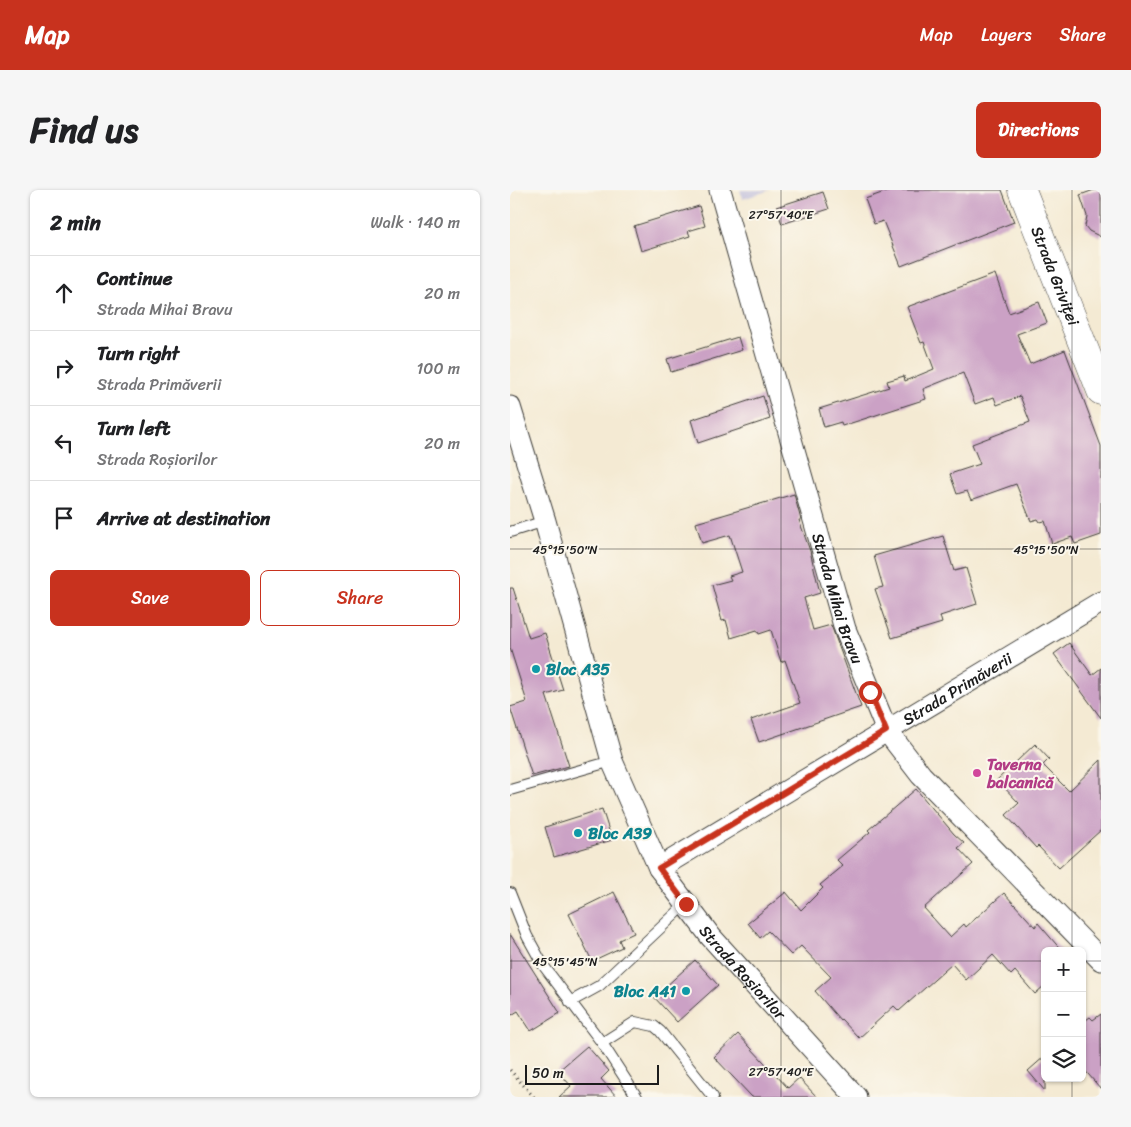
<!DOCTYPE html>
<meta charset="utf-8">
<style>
body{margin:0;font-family:Sriracha,sans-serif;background:#f6f6f6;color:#202124}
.controls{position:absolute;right:15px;bottom:15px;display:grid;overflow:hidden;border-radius:8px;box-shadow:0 1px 4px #0004}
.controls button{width:45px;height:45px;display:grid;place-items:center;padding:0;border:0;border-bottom:1px solid #e0e0e0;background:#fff;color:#202124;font:25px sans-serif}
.scale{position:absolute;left:15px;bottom:12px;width:134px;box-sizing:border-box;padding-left:5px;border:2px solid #1c1c1c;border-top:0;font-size:14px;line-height:18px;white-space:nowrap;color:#1c1c1c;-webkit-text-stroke:4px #fbf7ec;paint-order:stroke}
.stop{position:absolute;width:15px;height:15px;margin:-11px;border:4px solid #c8321e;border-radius:50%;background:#fff}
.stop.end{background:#c8321e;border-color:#fff;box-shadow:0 1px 5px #0008}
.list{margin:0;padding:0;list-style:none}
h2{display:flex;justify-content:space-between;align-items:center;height:65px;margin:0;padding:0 20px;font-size:21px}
h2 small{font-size:16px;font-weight:400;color:#757577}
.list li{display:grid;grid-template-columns:32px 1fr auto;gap:15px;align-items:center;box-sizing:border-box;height:75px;padding:0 20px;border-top:1px solid #e0e0e0}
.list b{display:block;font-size:19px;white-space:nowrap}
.list p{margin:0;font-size:16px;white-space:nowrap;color:#757577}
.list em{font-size:16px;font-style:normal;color:#757577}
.actions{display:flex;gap:10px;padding:15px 20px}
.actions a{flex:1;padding:11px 0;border:1px solid #c8321e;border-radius:8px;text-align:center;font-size:18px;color:#c8321e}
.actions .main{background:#c8321e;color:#fff}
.icon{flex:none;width:28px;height:28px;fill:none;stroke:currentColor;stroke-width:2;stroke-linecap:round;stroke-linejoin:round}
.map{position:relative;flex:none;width:591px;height:907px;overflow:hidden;border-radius:8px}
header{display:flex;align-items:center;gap:30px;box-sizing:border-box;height:70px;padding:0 25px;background:#c8321e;color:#fff}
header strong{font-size:24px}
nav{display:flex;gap:28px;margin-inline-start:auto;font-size:18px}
.intro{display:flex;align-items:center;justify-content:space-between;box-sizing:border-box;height:120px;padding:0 30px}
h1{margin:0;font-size:35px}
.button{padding:12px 22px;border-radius:8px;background:#c8321e;color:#fff;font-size:18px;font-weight:700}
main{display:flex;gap:30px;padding:0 30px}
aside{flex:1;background:#fff;border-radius:8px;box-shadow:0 1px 4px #0004}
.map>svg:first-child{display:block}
.industrial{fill:#c3c1db}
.building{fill:#cba1c5}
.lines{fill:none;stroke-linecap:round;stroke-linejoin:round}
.lane-casing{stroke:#3c3b37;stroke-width:12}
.street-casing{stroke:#3c3b37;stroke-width:23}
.secondary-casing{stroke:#3c3b37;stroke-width:29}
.path{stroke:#3c3b37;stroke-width:3;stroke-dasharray:1 4;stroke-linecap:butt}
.lane{stroke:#fff;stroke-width:10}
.street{stroke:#fff;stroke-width:21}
.secondary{stroke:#fff;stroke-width:28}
.route{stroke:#c8321e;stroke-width:6}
.ticks{fill:none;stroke:#1c1c1c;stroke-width:1;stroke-opacity:0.45}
.culture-dot{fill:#0f9aa8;stroke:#fbf7ec;stroke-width:2}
.hotel-dot{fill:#d1479c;stroke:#fbf7ec;stroke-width:2}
.labels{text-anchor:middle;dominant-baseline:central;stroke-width:4;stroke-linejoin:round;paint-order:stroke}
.street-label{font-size:16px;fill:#1c1c1c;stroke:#fbf7ec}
.culture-label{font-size:16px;font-weight:bold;fill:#0d838f;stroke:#fbf7ec;text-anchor:start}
.hotel-label{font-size:16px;font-weight:bold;fill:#b23c85;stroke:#fbf7ec;text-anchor:start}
.ticks-label{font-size:12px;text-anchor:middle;fill:#1c1c1c;stroke:#fbf7ec;stroke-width:4;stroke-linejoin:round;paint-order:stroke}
</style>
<header>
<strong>Map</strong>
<nav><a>Map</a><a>Layers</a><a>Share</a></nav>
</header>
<div class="intro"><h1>Find us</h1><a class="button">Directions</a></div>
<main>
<aside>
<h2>2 min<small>Walk · 140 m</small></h2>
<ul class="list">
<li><svg class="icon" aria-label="ahead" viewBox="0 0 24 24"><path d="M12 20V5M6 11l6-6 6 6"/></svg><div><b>Continue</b><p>Strada Mihai Bravu</p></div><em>20 m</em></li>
<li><svg class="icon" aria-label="right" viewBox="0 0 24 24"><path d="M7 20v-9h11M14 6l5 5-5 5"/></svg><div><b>Turn right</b><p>Strada Primăverii</p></div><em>100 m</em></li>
<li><svg class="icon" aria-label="left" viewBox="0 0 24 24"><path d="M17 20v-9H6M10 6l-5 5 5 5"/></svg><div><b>Turn left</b><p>Strada Roșiorilor</p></div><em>20 m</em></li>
<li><svg class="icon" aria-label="arrive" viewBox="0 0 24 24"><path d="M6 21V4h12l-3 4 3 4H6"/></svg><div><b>Arrive at destination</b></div></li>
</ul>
<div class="actions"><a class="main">Save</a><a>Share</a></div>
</aside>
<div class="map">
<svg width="591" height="907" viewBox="0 0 591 907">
<rect width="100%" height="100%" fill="#fbf7ec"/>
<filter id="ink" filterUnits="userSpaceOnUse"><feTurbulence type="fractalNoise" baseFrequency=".02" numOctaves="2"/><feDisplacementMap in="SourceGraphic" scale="10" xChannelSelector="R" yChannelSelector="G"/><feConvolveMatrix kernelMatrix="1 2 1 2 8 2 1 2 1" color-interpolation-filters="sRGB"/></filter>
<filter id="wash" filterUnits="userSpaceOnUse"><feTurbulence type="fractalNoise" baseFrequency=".0096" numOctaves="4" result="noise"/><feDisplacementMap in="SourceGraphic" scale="20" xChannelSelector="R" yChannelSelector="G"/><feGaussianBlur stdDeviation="1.12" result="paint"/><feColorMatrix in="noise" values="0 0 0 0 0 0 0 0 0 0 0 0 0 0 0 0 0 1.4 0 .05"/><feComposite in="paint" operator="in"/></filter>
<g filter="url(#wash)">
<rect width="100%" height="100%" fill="#f4ead3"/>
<!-- industrial -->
<polygon class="industrial" points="230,0 260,0 233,9"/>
<g id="blocks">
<!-- building -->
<g class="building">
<polygon points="380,0 492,0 504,32 391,76 373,31 364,34 355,9"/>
<polygon points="584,0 591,0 591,47 579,41 575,36 577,26 570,5"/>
<polygon points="313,2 319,19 272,34 266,17"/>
<polygon points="189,16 195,36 178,41 180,46 131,61 124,36"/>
<polygon points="485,84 499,123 529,112 537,133 507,144 520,174 555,160 591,256 591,345 565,354 562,347 542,354 535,331 530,332 528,329 521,331 506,294 461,310 457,301 447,304 440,284 470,274 462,254 520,232 510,206 487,215 484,207 465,214 453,183 413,199 416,209 332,236 331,232 314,237 309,219 379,197 377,191 394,186 395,191 424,179 414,152 411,153 397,117"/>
<polygon points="228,147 232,160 161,182 157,169"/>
<polygon points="253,206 260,229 188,253 181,230"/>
<polygon points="284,304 291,330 289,330 300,361 310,403 294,408 303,440 321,435 351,517 249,552 241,530 290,513 275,470 271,472 261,440 249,444 247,440 221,448 216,430 212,431 202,395 221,390 219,386 232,382 220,345 192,353 186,333"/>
<polygon points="433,346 444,381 456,378 467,414 430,426 432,433 382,448 365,399 373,397 364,366"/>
<polygon points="0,398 3,398 19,448 35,443 53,500 36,505 59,576 22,586 0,517 17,512 0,458"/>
<polygon points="559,453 582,485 591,478 591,528 544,464"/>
<polygon points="525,554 539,569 533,575 559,601 591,570 591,640 549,678 528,656 526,658 496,625 509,613 487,590"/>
<polygon points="406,599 444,644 454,653 448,658 463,674 414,718 440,747 454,734 456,737 494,703 525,737 528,733 552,761 535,761 535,795 525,804 505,781 501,785 483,765 456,790 442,774 389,821 384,816 349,848 331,829 330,830 305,801 321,787 291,756 281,765 258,741 250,748 238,733 276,702 291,720 313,698 310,695 333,676 327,670 360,642 358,640"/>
<polygon points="92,619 102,650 44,667 35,637"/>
<polygon points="104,702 124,743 109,750 112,757 82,771 59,724"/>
<polygon points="0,744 50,823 21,841 8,821 0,826"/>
<polygon points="185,770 208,795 167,832 144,807"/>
<polygon points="591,824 591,899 572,877 572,833 580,827 583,830"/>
<polygon points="228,844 278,898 289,888 307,907 242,907 204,867"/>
<polygon points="77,856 99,881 91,889 107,907 49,907 61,896 48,881"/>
<polygon points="535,866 535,901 518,881"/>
</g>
</g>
</g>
<g filter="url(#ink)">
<use href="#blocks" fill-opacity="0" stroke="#3c3b37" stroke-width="1"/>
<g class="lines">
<!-- lane casing -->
<g class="lane-casing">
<g id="lane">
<polyline points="0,342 35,331"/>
<polyline points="0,600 102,571"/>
<polyline points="0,703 17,746 33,775 92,853 127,907"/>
<polyline points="60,812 89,796 176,714"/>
<polyline points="92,853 125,832 144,836 150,841 203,907"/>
</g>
</g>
<!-- street casing -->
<g class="street-casing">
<g id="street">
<path id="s1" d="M210 0 335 439 377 541 411 585 591 770"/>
<path id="s2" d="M0 217 35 331 102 571 149 678 201 747 346 907"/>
<path id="s3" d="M149 678 591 412"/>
</g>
</g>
<!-- secondary casing -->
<g class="secondary-casing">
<g id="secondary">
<path id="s4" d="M512 0 591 201"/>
</g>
</g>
<!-- path -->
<polyline class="path" points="0,880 24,907"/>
<!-- lane -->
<use href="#lane" class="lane"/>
<!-- street -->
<use href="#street" class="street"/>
<!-- secondary -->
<use href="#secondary" class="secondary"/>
</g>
</g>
<g class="lines" filter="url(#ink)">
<!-- route -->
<polyline class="route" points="176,714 149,678 376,541 360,502"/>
</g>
<!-- ticks -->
<path class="ticks" d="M271 0V907M562 0V761M0 359H591M0 771H535M572 771H591M562 888V907"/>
<!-- markers -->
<g class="culture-dot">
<circle cx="26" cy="479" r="5"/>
<circle cx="68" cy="643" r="5"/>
<circle cx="176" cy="801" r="5"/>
</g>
<circle class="hotel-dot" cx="467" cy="583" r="5"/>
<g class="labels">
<!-- street labels -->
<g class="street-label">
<text stroke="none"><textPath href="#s4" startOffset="92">Strada Griviței</textPath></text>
<text stroke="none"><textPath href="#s1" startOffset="425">Strada Mihai Bravu</textPath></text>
<text stroke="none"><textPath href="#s3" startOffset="348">Strada Primăverii</textPath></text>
<text stroke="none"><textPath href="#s2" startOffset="619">Strada Roșiorilor</textPath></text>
</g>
<!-- culture labels -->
<g class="culture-label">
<text x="36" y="479">Bloc A35</text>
<text x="78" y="643">Bloc A39</text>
<text x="166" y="801" text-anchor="end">Bloc A41</text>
</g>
<!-- hotel labels -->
<g class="hotel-label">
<text x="477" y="574">Taverna<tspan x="477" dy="18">balcanică</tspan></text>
</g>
</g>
<g class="ticks-label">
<text x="271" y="29">27°57'40"E</text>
<text x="55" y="364">45°15'50"N</text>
<text x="536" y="364">45°15'50"N</text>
<text x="55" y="776">45°15'45"N</text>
<text x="271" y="886">27°57'40"E</text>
</g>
</svg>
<div class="controls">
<button>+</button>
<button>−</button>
<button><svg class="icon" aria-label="layers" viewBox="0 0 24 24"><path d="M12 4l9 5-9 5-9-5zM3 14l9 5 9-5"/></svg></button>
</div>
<div class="scale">50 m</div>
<div class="stop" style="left:360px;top:502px"></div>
<div class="stop end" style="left:176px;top:714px"></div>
</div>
</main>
